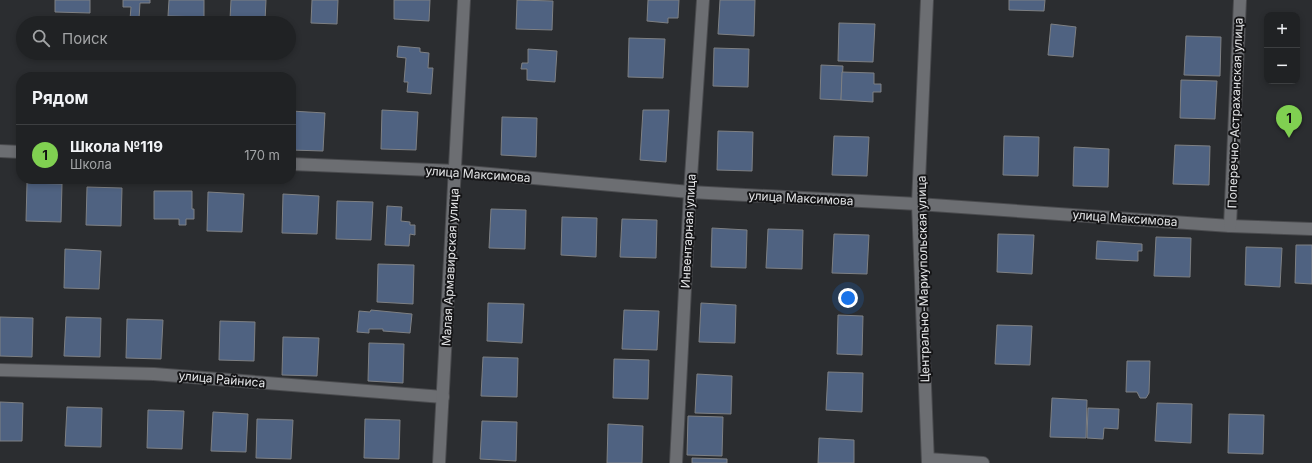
<!DOCTYPE html>
<html lang="ru">
<meta charset="utf-8">
<style>
body{margin:0;font-family:Inter,sans-serif;background:#282a2c;color:#f1f3f6}
.controls{position:absolute;right:12px;top:12px;display:grid;overflow:hidden;border-radius:8px;box-shadow:0 2px 6px #0003}
.controls button{width:36px;height:36px;display:grid;place-items:center;padding:0;border:0;border-bottom:1px solid #3d3f41;background:#202224;color:#f1f3f6;font:20px sans-serif}
.you{position:absolute;left:848px;top:298px;width:14px;height:14px;margin:-10px;border:3px solid #fff;border-radius:50%;background:#1a73e8;box-shadow:0 0 0 6px #1a73e833}
.badge{display:grid;place-items:center;width:26px;height:26px;border-radius:50%;background:#80d051;color:#111;font-size:13px;font-weight:700}
.pin{position:absolute;translate:-50% -33px;filter:drop-shadow(0 1px 2px #0008)}
.pin::after{content:'';position:absolute;top:21px;width:14px;height:12px;background:inherit;clip-path:polygon(0 0,100% 0,50% 100%)}
.list{margin:0;padding:0;list-style:none}
h2{display:flex;justify-content:space-between;align-items:center;height:52px;margin:0;padding:0 16px;font-size:17px}
h2 small{font-size:13px;font-weight:400;color:#a2a4a6}
.list li{display:grid;grid-template-columns:26px 1fr auto;gap:12px;align-items:center;box-sizing:border-box;height:60px;padding:0 16px;border-top:1px solid #3d3f41}
.list b{display:block;font-size:15px;white-space:nowrap}
.list p{margin:0;font-size:13px;white-space:nowrap;color:#a2a4a6}
.list em{font-size:13px;font-style:normal;color:#a2a4a6}
.icon{flex:none;width:22px;height:22px;fill:none;stroke:currentColor;stroke-width:2;stroke-linecap:round;stroke-linejoin:round}
.map{position:relative;flex:none;width:1312px;height:463px;overflow:hidden}
.search{position:absolute;background:#202224;box-shadow:0 2px 6px #0003;left:16px;top:16px;width:280px;height:44px;display:flex;align-items:center;gap:10px;box-sizing:border-box;padding:0 14px;border-radius:22px;color:#a2a4a6;font-size:15px}
.panel{position:absolute;background:#202224;box-shadow:0 2px 6px #0003;left:16px;top:72px;width:280px;height:112px;border-radius:16px}
.map>svg:first-child{display:block}
.building{fill:#4f6281;stroke:#7e8083}
.lines{fill:none;stroke-linecap:round;stroke-linejoin:round}
.minor-casing{stroke:#4a4b4e;stroke-width:14}
.minor{stroke:#6c6e72;stroke-width:12}
.labels{text-anchor:middle;dominant-baseline:central;stroke-width:4;stroke-linejoin:round;paint-order:stroke}
.street-label{font-size:12px;fill:#e4e5e7;stroke:#151517}
</style>
<div class="map">
<svg width="1312" height="463" viewBox="0 0 1312 463">
<rect width="100%" height="100%" fill="#2b2d30"/>
<!-- building -->
<g class="building">
<polygon points="55,0 90,0 90,13 55,12"/>
<polygon points="123,0 150,0 150,3 140,3 139,19 130,19 131,7 123,7"/>
<polygon points="169,0 204,0 204,17 168,16"/>
<polygon points="231,0 266,0 265,21 230,19"/>
<polygon points="312,0 338,0 337,24 311,23"/>
<polygon points="394,0 430,0 429,21 394,19"/>
<polygon points="517,0 553,1 552,30 516,29"/>
<polygon points="648,0 679,0 678,18 668,18 668,23 647,21"/>
<polygon points="720,0 755,0 754,36 718,34"/>
<polygon points="1009,0 1045,0 1044,11 1009,10"/>
<polygon points="839,23 875,24 873,62 838,61"/>
<polygon points="1051,24 1076,27 1073,57 1048,55"/>
<polygon points="1186,36 1221,37 1220,76 1184,75"/>
<polygon points="629,38 665,39 663,78 628,77"/>
<polygon points="398,46 420,48 420,52 429,53 428,68 433,68 431,94 407,92 408,82 404,82 406,58 397,57"/>
<polygon points="714,48 749,49 748,87 713,86"/>
<polygon points="528,49 557,51 555,82 527,80 527,69 521,69 522,63 528,63"/>
<polygon points="821,65 843,66 841,100 820,99"/>
<polygon points="842,72 874,73 874,84 881,84 881,92 873,92 873,102 841,100"/>
<polygon points="1181,80 1217,81 1215,119 1180,118"/>
<polygon points="382,110 418,112 416,150 381,149"/>
<polygon points="643,110 669,110 666,162 640,160"/>
<polygon points="291,111 325,113 323,151 291,150"/>
<polygon points="502,117 537,118 536,157 501,155"/>
<polygon points="718,131 753,132 752,171 717,170"/>
<polygon points="834,136 869,137 867,176 832,175"/>
<polygon points="1004,136 1039,137 1038,176 1003,175"/>
<polygon points="1175,145 1210,146 1209,185 1173,184"/>
<polygon points="1074,147 1109,149 1108,187 1073,186"/>
<polygon points="27,183 62,184 61,222 26,221"/>
<polygon points="87,187 122,188 121,226 86,225"/>
<polygon points="154,191 192,191 192,209 194,209 194,219 186,219 186,225 179,225 179,219 154,219"/>
<polygon points="208,192 244,194 242,232 207,231"/>
<polygon points="283,194 319,196 317,234 282,233"/>
<polygon points="337,201 373,202 371,240 336,239"/>
<polygon points="387,206 402,207 401,221 410,222 410,225 415,225 415,235 410,234 409,246 385,245"/>
<polygon points="491,209 526,210 525,249 489,248"/>
<polygon points="562,217 597,218 596,257 561,255"/>
<polygon points="622,219 657,220 656,258 620,257"/>
<polygon points="712,228 747,230 746,268 711,267"/>
<polygon points="768,229 803,230 802,269 766,268"/>
<polygon points="834,234 869,235 867,274 832,273"/>
<polygon points="998,234 1034,235 1032,274 997,272"/>
<polygon points="1156,237 1191,238 1190,277 1154,276"/>
<polygon points="1097,241 1142,244 1142,251 1138,251 1138,261 1096,259"/>
<polygon points="1296,245 1312,245 1312,284 1295,283"/>
<polygon points="1246,247 1282,248 1280,287 1245,285"/>
<polygon points="65,249 101,251 99,289 64,288"/>
<polygon points="378,264 414,265 413,304 377,302"/>
<polygon points="488,303 524,304 522,343 487,341"/>
<polygon points="701,303 736,305 735,343 699,342"/>
<polygon points="371,310 412,314 410,333 383,331 383,329 369,329 369,333 357,332 359,311 370,312"/>
<polygon points="624,310 659,311 657,350 622,349"/>
<polygon points="838,315 863,316 862,355 837,354"/>
<polygon points="0,317 33,318 32,357 0,356"/>
<polygon points="66,317 101,318 100,357 64,356"/>
<polygon points="127,319 163,320 161,359 126,358"/>
<polygon points="220,321 255,322 254,361 219,360"/>
<polygon points="997,325 1032,326 1030,365 995,364"/>
<polygon points="283,337 319,338 317,376 282,375"/>
<polygon points="369,343 404,344 403,383 368,381"/>
<polygon points="483,357 518,358 517,397 481,396"/>
<polygon points="614,359 649,360 648,399 613,398"/>
<polygon points="1127,361 1150,361 1149,393 1146,398 1140,398 1137,392 1126,392"/>
<polygon points="828,372 863,373 862,412 826,410"/>
<polygon points="697,374 732,376 731,414 695,413"/>
<polygon points="1052,398 1087,400 1086,438 1050,437"/>
<polygon points="0,402 23,403 22,441 0,441"/>
<polygon points="1157,403 1192,404 1191,443 1155,441"/>
<polygon points="67,407 102,408 101,447 65,446"/>
<polygon points="1088,408 1119,409 1118,429 1104,428 1103,439 1087,438"/>
<polygon points="148,410 184,411 182,449 147,448"/>
<polygon points="213,412 248,414 246,452 211,451"/>
<polygon points="1229,414 1264,415 1263,454 1228,453"/>
<polygon points="688,416 723,417 722,456 687,455"/>
<polygon points="257,419 293,420 291,459 256,458"/>
<polygon points="365,419 400,420 399,459 364,458"/>
<polygon points="482,421 517,422 516,461 480,459"/>
<polygon points="608,424 643,426 642,463 607,463"/>
<polygon points="819,438 854,440 854,463 818,463"/>
<polygon points="692,458 727,459 727,463 692,463"/>
</g>
<g class="lines">
<!-- minor casing -->
<g class="minor-casing">
<g id="minor">
<polyline points="927,0 918,204 928,463"/>
<polyline points="0,151 21,152"/>
<polyline points="291,164 456,171 690,192 918,204 1230,226 1312,229"/>
<polyline points="1230,226 1240,0"/>
<polyline points="0,370 154,374 443,397"/>
<polyline points="928,459 983,463"/>
<polyline points="439,463 464,0"/>
<polyline points="676,463 690,192 703,0"/>
</g>
</g>
<!-- minor -->
<use href="#minor" class="minor"/>
</g>
<g class="labels">
<!-- street labels -->
<g class="street-label">
<text transform="translate(1235 113) rotate(-88)">Поперечно-Астраханская улица</text>
<text transform="translate(478 174) rotate(4)">улица Максимова</text>
<text transform="translate(801 198) rotate(3)">улица Максимова</text>
<text transform="translate(1125 218) rotate(4)">улица Максимова</text>
<text transform="translate(688 231) rotate(-87)">Инвентарная улица</text>
<text transform="translate(450 267) rotate(-87)">Малая Армавирская улица</text>
<text transform="translate(923 279) rotate(-91)">Центрально-Мариупольская улица</text>
<text transform="translate(222 379) rotate(5)">улица Райниса</text>
</g>
</g>
</svg>
<div class="controls">
<button>+</button>
<button>−</button>
</div>
<div class="you"></div>
<div class="pin badge" style="left:1289px;top:138px">1</div>
<div class="search"><svg class="icon" aria-label="search" viewBox="0 0 24 24"><circle cx="10" cy="10" r="6"/><path d="M15 15l6 6"/></svg>Поиск</div>
<section class="panel">
<h2>Рядом<small></small></h2>
<ul class="list">
<li><span class="badge">1</span><div><b>Школа №119</b><p>Школа</p></div><em>170 m</em></li>
</ul>
</section>
</div>
